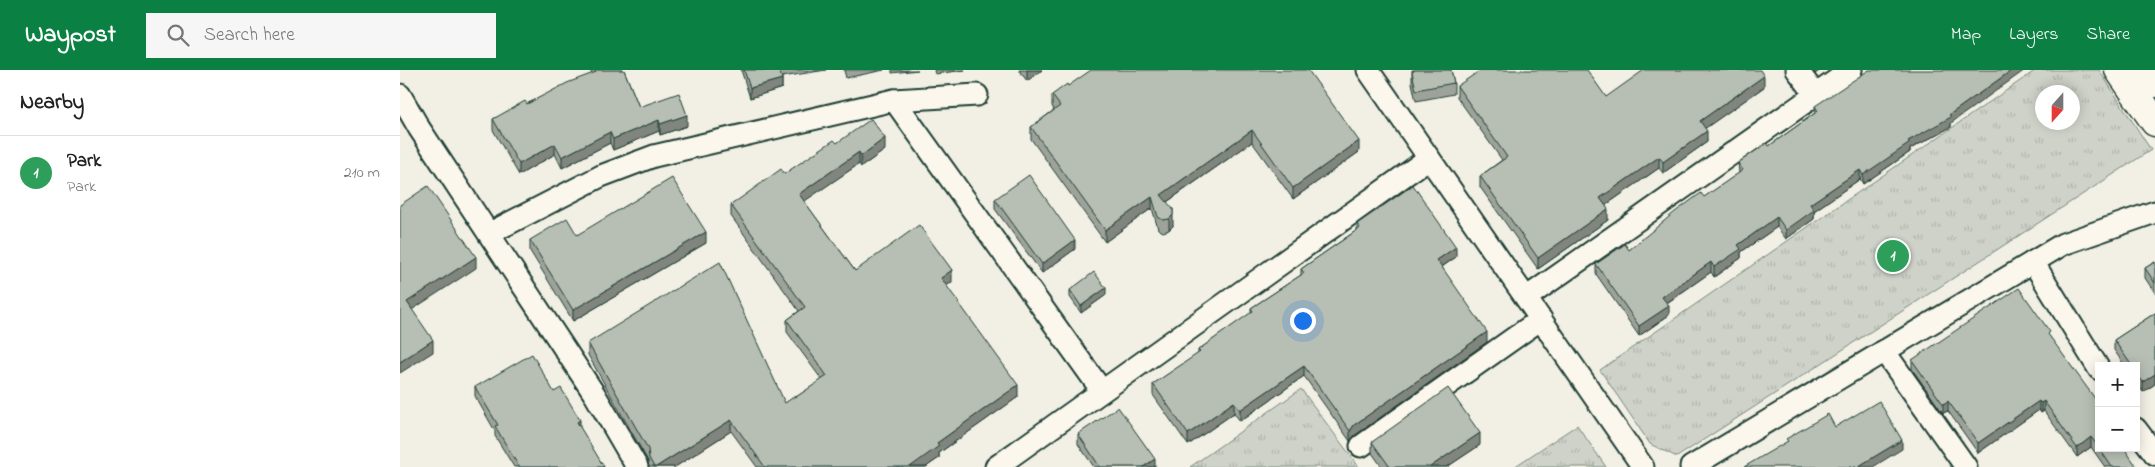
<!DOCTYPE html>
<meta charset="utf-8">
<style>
body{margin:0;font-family:"Indie Flower",sans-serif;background:#f6f6f6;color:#222}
.controls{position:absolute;right:15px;bottom:15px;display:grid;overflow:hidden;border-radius:0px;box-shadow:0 2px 12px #0003}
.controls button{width:45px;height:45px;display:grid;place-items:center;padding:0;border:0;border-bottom:1px solid #e0e0e0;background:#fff;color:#222;font:25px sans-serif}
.compass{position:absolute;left:1635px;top:15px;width:45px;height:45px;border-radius:50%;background:#fff;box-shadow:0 2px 12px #0003;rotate:201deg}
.you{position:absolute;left:902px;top:250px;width:18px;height:18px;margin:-12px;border:4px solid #fff;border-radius:50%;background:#1a73e8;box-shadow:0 0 0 8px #1a73e833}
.badge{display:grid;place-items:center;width:32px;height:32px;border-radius:50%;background:#0b8043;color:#fff;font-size:16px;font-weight:700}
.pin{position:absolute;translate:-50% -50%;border:2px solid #fff;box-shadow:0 1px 5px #0006}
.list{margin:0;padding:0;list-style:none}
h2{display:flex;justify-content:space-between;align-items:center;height:65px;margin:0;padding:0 20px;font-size:21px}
h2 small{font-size:16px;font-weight:400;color:#767676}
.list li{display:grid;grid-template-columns:32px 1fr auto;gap:15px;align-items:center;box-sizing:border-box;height:75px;padding:0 20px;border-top:1px solid #e0e0e0}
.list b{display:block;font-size:19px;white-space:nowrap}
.list p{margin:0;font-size:16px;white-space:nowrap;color:#767676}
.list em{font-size:16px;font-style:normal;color:#767676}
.icon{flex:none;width:28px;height:28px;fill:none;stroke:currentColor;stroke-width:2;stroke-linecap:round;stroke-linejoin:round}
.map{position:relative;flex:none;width:1755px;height:397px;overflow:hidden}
header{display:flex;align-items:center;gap:30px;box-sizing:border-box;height:70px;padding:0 25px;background:#0b8043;color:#fff}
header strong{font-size:24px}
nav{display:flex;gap:28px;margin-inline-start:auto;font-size:18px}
.search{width:350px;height:45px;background:#f6f6f6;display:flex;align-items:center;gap:12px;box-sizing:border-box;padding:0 18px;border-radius:0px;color:#767676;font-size:19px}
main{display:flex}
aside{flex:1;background:#fff}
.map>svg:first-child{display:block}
.park{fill:url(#park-tufts);stroke:#77887e;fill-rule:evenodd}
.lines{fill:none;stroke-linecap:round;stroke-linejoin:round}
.minor-casing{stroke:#1f3d34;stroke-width:25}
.secondary-casing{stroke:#1f3d34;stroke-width:31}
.minor{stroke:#fbf7ec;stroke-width:21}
.secondary{stroke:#fbf7ec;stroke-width:28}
.wall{fill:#9da39a;stroke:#1f3d34}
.shaded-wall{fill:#80857d;stroke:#1f3d34}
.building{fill:#b7beb3;stroke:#1f3d34}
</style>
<header>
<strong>Waypost</strong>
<div class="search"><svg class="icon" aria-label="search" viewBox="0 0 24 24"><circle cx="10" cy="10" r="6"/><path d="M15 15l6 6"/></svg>Search here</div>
<nav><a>Map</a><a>Layers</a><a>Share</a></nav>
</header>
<main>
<aside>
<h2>Nearby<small></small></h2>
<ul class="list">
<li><span class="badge" style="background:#2e9e5b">1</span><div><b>Park</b><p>Park</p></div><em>210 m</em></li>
</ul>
</aside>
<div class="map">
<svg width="1755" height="397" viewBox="0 0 1755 397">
<defs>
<pattern id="park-tufts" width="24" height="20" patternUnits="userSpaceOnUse" patternTransform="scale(1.25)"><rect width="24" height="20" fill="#cfd2c8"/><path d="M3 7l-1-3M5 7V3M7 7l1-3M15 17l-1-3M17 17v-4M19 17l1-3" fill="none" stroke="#b1b5ac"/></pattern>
</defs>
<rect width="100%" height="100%" fill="#f2f0e5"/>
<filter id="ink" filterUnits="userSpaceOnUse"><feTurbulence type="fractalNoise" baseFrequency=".02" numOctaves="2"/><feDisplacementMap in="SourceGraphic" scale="10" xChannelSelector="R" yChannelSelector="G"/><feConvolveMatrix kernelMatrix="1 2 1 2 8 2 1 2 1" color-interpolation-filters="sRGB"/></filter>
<g filter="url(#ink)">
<!-- park -->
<g class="park">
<path d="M1636 0H1699L1751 80 1277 387 1250 374 1200 300ZM1642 22H1672V52H1642Z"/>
<polygon points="901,319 959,397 790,397"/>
<polygon points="1177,355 1206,397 1114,397"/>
</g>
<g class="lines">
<!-- minor casing -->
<g class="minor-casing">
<g id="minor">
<polyline points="968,0 1243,397"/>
<polyline points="1397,0 1416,25"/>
<polyline points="0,25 19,58 195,325 237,397"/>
<polyline points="494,30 702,321"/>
<polyline points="90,163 201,106 254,86 494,30 577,25"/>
<polyline points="1633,192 1699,299"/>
<polyline points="1126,228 1451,0"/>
<polyline points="1484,281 1566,397"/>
<polyline points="1736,359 1755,384"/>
<polyline points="961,376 1141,249"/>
<polyline points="596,397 1029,88"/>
<polyline points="1291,397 1663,174 1755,142"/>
</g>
</g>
<!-- secondary casing -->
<g class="secondary-casing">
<g id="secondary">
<polyline points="1719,0 1755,52"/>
<polyline points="1746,0 1755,13"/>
</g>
</g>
<!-- minor -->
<use href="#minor" class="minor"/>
<!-- secondary -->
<use href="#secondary" class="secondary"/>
</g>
<!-- wall -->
<g class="wall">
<polygon points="190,0 224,0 239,37 287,56 260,65 259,61 213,80 210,73 162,98 155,84 119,105 93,60 93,49 192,4"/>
<polygon points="341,0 426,0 382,7 382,18 350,28"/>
<polygon points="444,0 484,0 446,8"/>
<polygon points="492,0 518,0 492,3"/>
<polygon points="534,0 565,0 535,4"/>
<polygon points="619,0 642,0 627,11"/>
<polygon points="1012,0 1051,0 1054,13 1054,24 1016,31 1012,13"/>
<polygon points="668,16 959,82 893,129 852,72 767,132 773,156 769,160 763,162 758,159 752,138 705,172 631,69 631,57 654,40 652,36 652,25"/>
<polygon points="1057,16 1206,27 1364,17 1305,58 1307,72 1263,103 1259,98 1206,135 1208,150 1138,199 1080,117 1080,106 1102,90 1057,27"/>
<polygon points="1415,36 1551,53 1551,57 1510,79 1510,82 1463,114 1460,109 1414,141 1414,149 1386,169 1377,157 1341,182 1341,188 1314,207 1311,202 1267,233 1269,245 1239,266 1196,204 1196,194 1229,180 1339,103 1338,93 1369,76 1415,43"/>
<polygon points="437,73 485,80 461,97 459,94 404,131 455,201 552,212 546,216 618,327 539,383 539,388 526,397 357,397 331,361 275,397 249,397 248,391 188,285 188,273 385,333 396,327 422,310 387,262 387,250 399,241 331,146 331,135"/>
<polygon points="595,129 675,179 642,203 595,139"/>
<polygon points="957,154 1056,187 1042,197 1087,272 954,366 950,371 904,306 840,351 834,343 788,375 753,325 753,314 798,284 798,280 851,243 851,238 901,205 901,199 957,160"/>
<polygon points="130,170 306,173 173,251 130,181"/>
<polygon points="1755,192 1755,223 1745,208 1745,198"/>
<polygon points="670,220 706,225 681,243 670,227"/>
<polygon points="1755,243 1755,314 1743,322 1736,312 1736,296 1725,296 1714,280 1714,270"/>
<polygon points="1650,267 1699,378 1737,397 1705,397 1691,377 1677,387 1644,341 1641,343 1639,340 1578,383 1548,341 1543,343 1512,299 1512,290"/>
<polygon points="75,317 154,322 204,397 114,397 95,366 95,361 75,326"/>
<polygon points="678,364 755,397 694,397 678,374"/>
<polygon points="972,372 1080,375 1047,397 982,397 972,383"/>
</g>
<!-- shaded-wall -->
<g class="shaded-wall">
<polygon points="627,0 642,0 627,11"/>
<polygon points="1415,0 1421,0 1415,4"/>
<polygon points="1612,0 1625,0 1551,53 1551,57 1510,79 1510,82 1463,114 1463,105 1508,71 1549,45"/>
<polygon points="1364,6 1364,17 1300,62 1300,51"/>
<polygon points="382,9 382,18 350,28 350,18"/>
<polygon points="287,45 287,56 260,65 260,54"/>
<polygon points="259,50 259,61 213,80 213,69"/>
<polygon points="852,60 852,72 761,136 761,125"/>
<polygon points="1307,61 1307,72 1263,103 1263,92"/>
<polygon points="210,62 210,73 162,98 162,87"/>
<polygon points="485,68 485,80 461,97 461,86"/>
<polygon points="959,71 959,82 893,129 893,118"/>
<polygon points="155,74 155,84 119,105 119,94"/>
<polygon points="459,82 459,94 399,135 399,124"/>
<polygon points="1259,87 1259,98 1200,139 1200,128"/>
<polygon points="1460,100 1460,109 1414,141 1414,149 1386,169 1386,160 1410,134"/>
<polygon points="752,127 752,138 705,172 705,160"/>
<polygon points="773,139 773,156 769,160 769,149"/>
<polygon points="1208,139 1208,150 1138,199 1138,188"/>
<polygon points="1377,147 1377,157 1341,182 1341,188 1314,207 1314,197 1338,175"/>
<polygon points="306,162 306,173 173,251 173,240"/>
<polygon points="675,170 675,179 642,203 642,194"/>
<polygon points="1056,177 1056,187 1037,200 1037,190"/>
<polygon points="76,187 76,198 7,243 7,232"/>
<polygon points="1311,192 1311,202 1262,236 1262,227"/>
<polygon points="552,200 552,212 541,220 541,208"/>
<polygon points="706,218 706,225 681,243 681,236"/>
<polygon points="1269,236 1269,245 1239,266 1239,256"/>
<polygon points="1087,262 1087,272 954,366 950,371 950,361 954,355"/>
<polygon points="33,270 33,282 0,303 0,292"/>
<polygon points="904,296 904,306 840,351 840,340"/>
<polygon points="1755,304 1755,314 1743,322 1743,312"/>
<polygon points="618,315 618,327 539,383 539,388 526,397 510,397 537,373"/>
<polygon points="1548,331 1548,341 1543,343 1543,334"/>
<polygon points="1639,331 1639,340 1578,383 1578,373"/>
<polygon points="1644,331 1644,341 1641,343 1641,333"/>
<polygon points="834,332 834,343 788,375 788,364"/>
<polygon points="180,350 180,360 177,352"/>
<polygon points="331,350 331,361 275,397 256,397"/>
<polygon points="1080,363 1080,375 1047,397 1030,397"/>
<polygon points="1691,367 1691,377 1677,387 1677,378"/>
<polygon points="1502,370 1502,379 1473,397 1459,397 1459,396"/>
<polygon points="755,389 755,397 743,397"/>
</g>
<!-- building -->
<g class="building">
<polygon points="195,0 224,0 239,37 279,23 287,45 260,54 259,50 213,69 210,62 162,87 155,74 119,94 93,49 125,31 127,34 167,13 196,2"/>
<polygon points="344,0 379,0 382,9 350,18"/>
<polygon points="691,0 908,0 959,71 893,118 852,60 761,125 773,139 773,145 769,149 763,150 758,147 752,127 705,160 631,57 660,36 652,25 667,14 668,16"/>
<polygon points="1014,0 1051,0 1054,13 1016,20 1012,2 1014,1"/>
<polygon points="1081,0 1187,0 1206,27 1244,0 1360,0 1364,6 1300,51 1307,61 1263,92 1259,87 1200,128 1208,139 1138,188 1080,106 1107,87 1057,16"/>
<polygon points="1469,0 1612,0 1549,45 1551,47 1508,71 1510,73 1463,105 1460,100 1410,134 1414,140 1386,160 1377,147 1338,175 1341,179 1314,197 1311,192 1262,227 1269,236 1239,256 1196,194 1225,174 1229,180 1275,142 1301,123 1304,127 1343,100 1338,93 1367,73 1369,76 1418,41 1415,36"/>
<polygon points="471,49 485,68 461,86 459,82 399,124 455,201 519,155 552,200 541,208 618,315 537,373 539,376 510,397 365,397 331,350 256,397 254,397 249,388 248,379 188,273 320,192 385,333 395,326 396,327 427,306 387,250 405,237 331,135 381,99 384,104 434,70 437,73"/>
<polygon points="629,105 675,170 642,194 595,129"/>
<polygon points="272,108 306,162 173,240 130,170 167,148 177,165"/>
<polygon points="1013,115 1056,177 1037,190 1087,262 954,355 950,361 904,296 840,340 834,332 788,364 753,314 800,282 798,280 853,241 851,238 904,203 901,199 960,158 957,154"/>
<polygon points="28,116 76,187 7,232 33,270 0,292 0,135"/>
<polygon points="1755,192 1755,213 1745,198"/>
<polygon points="694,202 706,218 681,236 670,220"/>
<polygon points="1619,218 1650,262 1648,264 1699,334 1699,378 1691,367 1677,378 1644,331 1641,333 1639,331 1578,373 1548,331 1543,334 1512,290"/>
<polygon points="1755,243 1755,304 1743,312 1736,303 1736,296 1732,296 1714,270"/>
<polygon points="132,284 154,322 161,318 180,350 177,352 204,397 119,397 95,356 98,355 75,317"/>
<polygon points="1048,318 1080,363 1030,397 990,397 972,372"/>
<polygon points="1479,331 1502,370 1459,396 1460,397 1344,397 1388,371 1386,369 1428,344 1435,357"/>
<polygon points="718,337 755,389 743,397 700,397 678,364"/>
<polygon points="1699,378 1724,378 1737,397 1712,397"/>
</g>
</g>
</svg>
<div class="controls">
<button>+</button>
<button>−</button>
</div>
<svg class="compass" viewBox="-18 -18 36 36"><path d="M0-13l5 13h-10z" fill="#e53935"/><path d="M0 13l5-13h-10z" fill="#767676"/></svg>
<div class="you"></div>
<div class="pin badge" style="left:1493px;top:186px;background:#2e9e5b">1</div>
</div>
</main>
